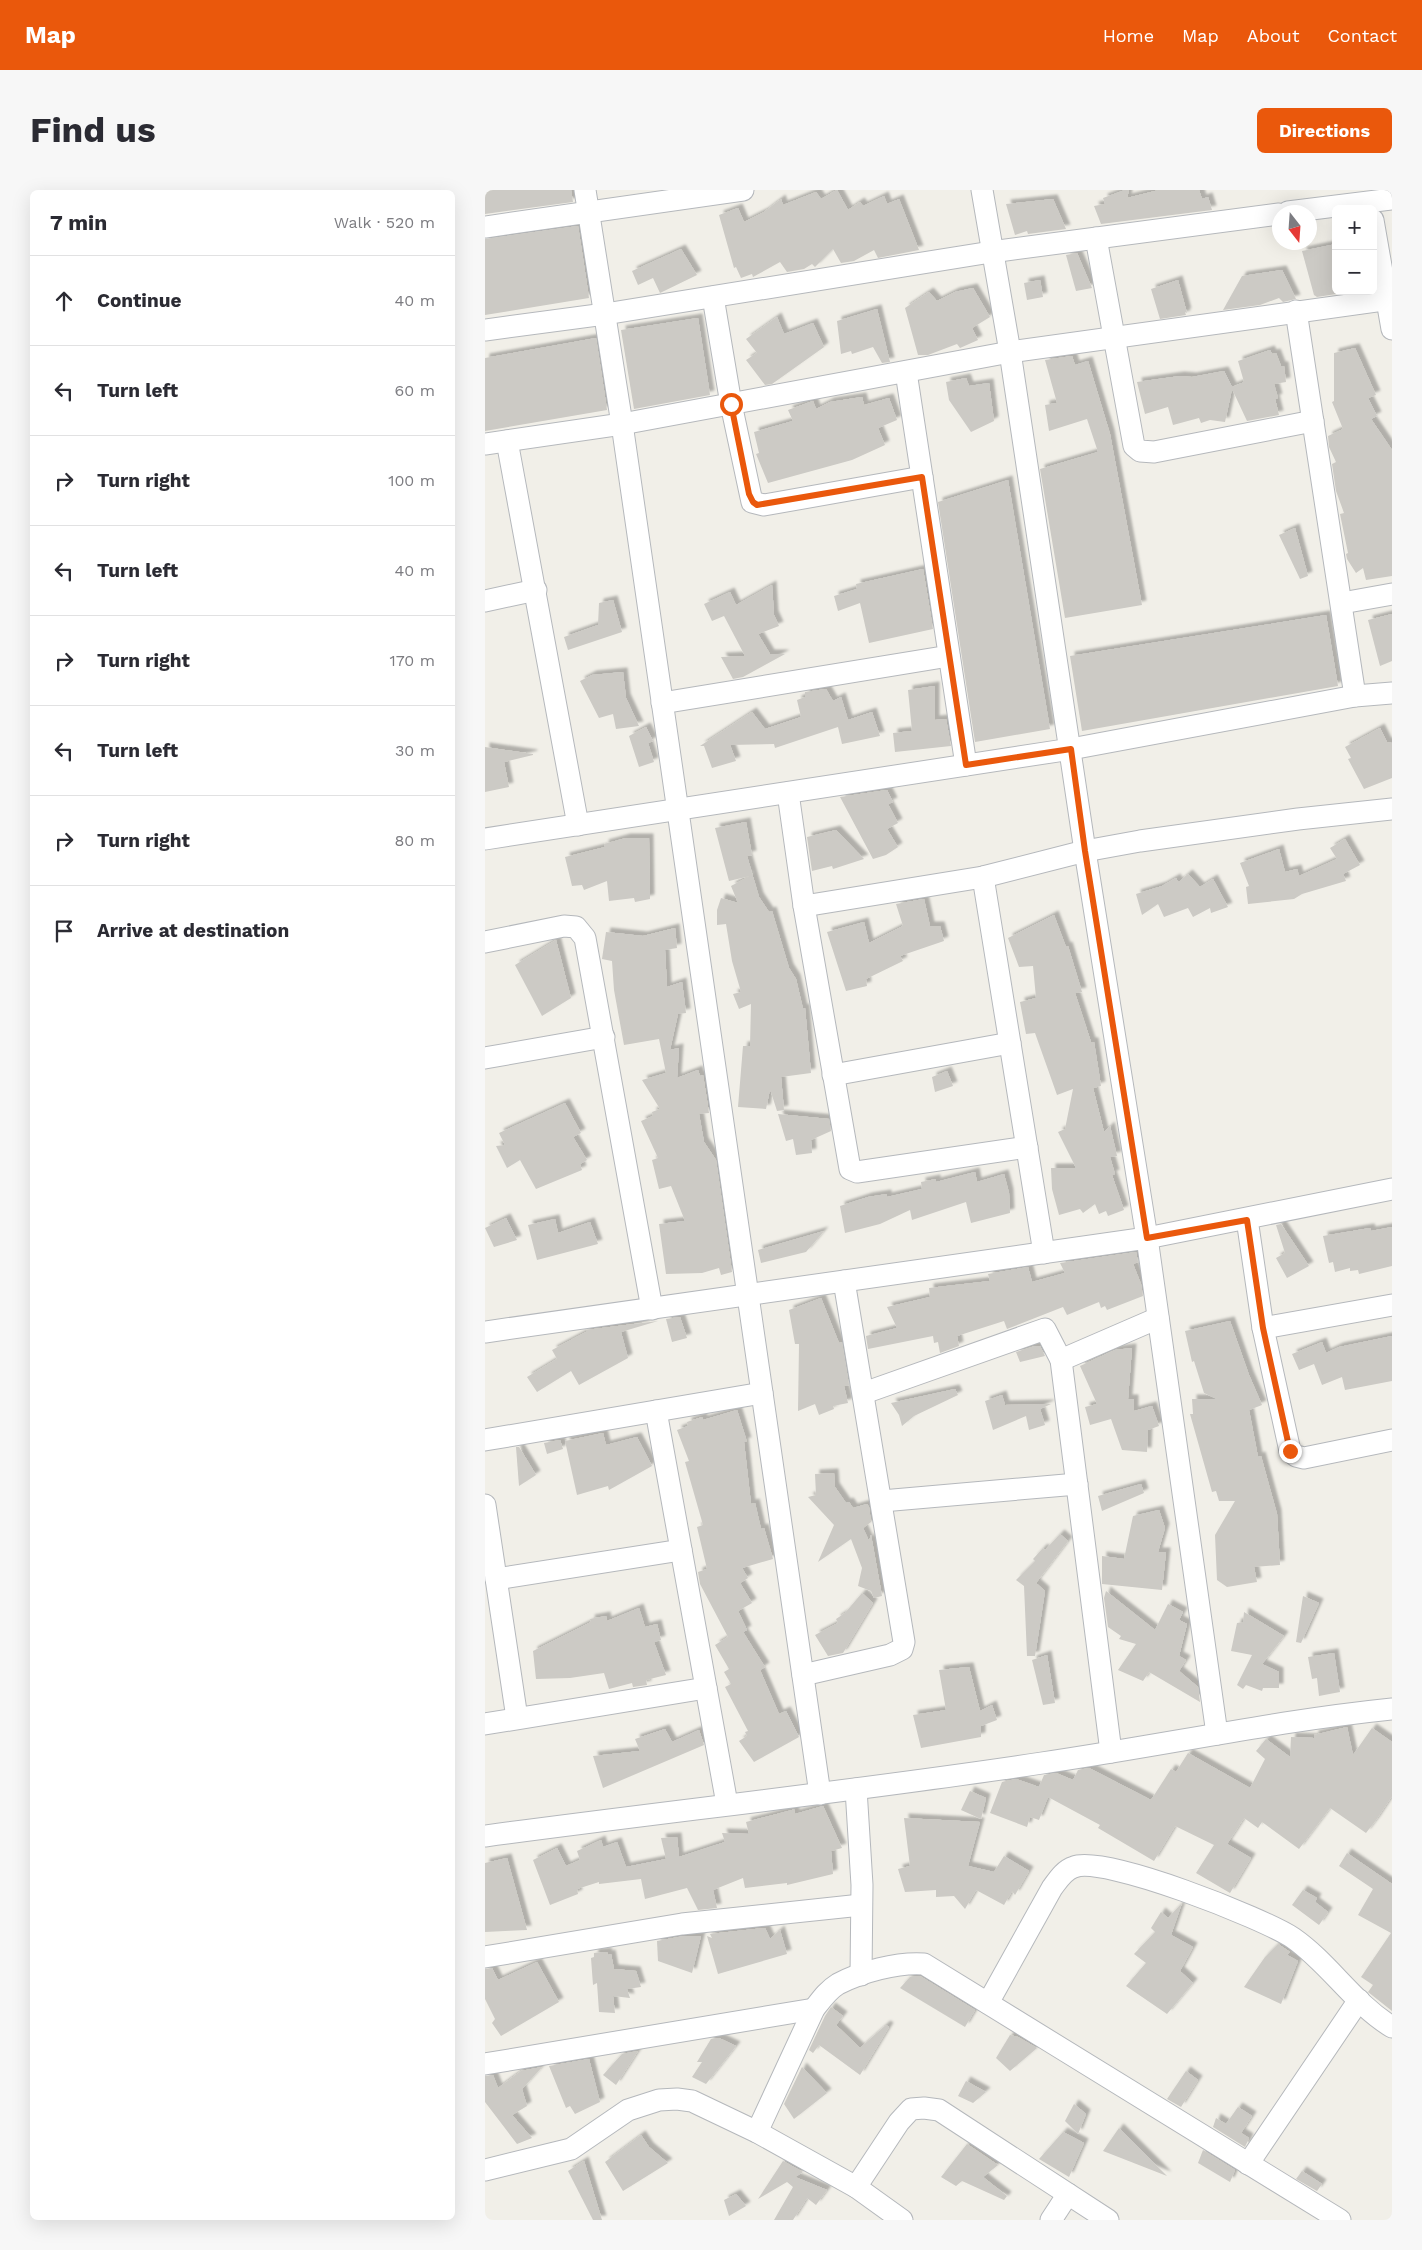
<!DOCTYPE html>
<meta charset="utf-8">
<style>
body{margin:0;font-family:"Work Sans",sans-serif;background:#f7f7f7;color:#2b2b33}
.controls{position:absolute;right:15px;top:15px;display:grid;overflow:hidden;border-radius:8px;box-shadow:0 5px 20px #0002}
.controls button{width:45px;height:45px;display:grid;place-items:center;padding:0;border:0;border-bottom:1px solid #e1e1e2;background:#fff;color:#2b2b33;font:25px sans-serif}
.compass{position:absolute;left:787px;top:15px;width:45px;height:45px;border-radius:50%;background:#fff;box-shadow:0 5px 20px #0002;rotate:163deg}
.stop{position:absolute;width:15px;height:15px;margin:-11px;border:4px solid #ea580c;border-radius:50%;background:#fff}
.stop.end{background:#ea580c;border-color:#fff;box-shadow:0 1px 5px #0008}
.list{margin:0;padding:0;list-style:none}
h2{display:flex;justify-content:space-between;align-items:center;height:65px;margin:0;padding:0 20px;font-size:21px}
h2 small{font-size:16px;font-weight:400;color:#7c7c81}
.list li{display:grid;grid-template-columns:32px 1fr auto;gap:15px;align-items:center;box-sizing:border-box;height:90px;padding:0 20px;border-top:1px solid #e1e1e2}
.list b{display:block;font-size:19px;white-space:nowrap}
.list em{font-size:16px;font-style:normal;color:#7c7c81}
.icon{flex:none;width:28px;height:28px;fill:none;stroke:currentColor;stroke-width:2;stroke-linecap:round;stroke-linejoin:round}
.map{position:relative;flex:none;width:907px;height:2030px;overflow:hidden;border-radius:8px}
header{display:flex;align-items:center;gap:30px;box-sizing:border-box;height:70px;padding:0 25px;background:#ea580c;color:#fff}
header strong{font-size:24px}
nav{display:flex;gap:28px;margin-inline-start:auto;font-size:18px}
.intro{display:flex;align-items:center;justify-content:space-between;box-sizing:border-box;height:120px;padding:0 30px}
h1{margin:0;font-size:35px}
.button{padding:12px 22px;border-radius:8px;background:#ea580c;color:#fff;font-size:18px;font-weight:700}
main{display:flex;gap:30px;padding:0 30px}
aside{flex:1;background:#fff;border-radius:8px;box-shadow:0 5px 20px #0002}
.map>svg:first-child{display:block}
.building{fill:#cccac5;filter:url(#shadow)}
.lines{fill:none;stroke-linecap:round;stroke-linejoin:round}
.street-casing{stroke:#b5b8bc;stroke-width:23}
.street{stroke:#fff;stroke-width:21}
.route{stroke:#ea580c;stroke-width:6}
</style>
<header>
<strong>Map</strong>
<nav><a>Home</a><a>Map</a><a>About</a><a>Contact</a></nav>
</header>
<div class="intro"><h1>Find us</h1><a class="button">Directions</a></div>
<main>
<aside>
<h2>7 min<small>Walk · 520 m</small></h2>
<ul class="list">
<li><svg class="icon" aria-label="ahead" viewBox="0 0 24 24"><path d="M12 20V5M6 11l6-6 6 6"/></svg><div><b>Continue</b></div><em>40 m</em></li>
<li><svg class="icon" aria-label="left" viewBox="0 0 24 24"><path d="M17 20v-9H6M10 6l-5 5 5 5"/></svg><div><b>Turn left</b></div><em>60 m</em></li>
<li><svg class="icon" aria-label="right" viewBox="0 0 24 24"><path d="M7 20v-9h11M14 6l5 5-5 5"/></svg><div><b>Turn right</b></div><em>100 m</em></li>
<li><svg class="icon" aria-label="left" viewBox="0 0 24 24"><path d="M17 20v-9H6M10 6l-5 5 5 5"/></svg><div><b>Turn left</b></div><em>40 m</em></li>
<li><svg class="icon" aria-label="right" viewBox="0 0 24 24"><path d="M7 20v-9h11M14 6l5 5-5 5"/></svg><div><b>Turn right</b></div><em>170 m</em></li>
<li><svg class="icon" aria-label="left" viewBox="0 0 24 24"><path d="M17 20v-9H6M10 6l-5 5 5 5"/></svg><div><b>Turn left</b></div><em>30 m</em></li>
<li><svg class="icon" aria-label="right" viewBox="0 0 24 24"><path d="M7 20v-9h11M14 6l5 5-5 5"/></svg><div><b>Turn right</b></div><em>80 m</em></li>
<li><svg class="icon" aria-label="arrive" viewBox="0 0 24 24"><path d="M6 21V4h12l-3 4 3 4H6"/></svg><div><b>Arrive at destination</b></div></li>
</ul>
</aside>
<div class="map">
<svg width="907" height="2030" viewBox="0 0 907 2030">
<defs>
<filter id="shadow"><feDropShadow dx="4.5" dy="-4.5" stdDeviation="1" flood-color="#0004"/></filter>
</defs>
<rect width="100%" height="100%" fill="#f1efe8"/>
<!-- building -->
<g class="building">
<polygon points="0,0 86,0 88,12 0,24"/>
<polygon points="352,0 363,20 375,12 378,16 399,6 402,14 414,9 434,60 393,68 389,60 369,71 356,73 348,59 330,77 327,74 319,79 302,82 295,72 268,87 267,84 256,88 251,77 249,78 234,25 253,18 259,32 279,22 296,9 298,15 331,2 336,9"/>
<polygon points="640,0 644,0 642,8 674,0 714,0 717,9 723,7 727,20 616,34 609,16 620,14 618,8"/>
<polygon points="568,9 581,39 543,44 542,41 530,45 521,14"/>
<polygon points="93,36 104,108 0,125 0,49"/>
<polygon points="851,54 851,104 832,107 829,105 817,61"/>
<polygon points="196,59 212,85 175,103 168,88 153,95 147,81"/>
<polygon points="592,63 607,98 591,101 581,65"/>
<polygon points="797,80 811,109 798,112 794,108 775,115 738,120 757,86"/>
<polygon points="555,90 558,107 542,110 539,93"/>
<polygon points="693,90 702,123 700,122 701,125 675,129 666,99"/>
<polygon points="488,98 505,127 487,138 493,150 475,158 472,154 443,165 433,165 420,118 444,102 452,111 470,102"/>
<polygon points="392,119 405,172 397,173 388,157 367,164 366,161 356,164 352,131"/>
<polygon points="292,127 299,144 328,133 339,157 287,194 280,195 261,170 272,163 261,149"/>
<polygon points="213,128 225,205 149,219 136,140"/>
<polygon points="111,148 122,220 0,241 0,168"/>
<polygon points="870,158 891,205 883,208 892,226 886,229 907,260 907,386 881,390 878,378 871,383 862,369 861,364 863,363 855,324 859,323 851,301 847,274 851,272 844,257 843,246 858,239 847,212 849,211 849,163"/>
<polygon points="785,160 787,164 791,163 796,176 799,176 801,192 789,194 793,208 790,209 794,225 762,231 747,199 740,232 725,230 716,233 714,228 688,235 683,217 660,224 652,192 695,186 707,187 739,181 747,197 759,192 753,171"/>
<polygon points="587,166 590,175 603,171 625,244 657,415 580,428 555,279 613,262 602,229 564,241 560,215 572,213 560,170"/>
<polygon points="481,188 484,196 504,193 509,231 486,242 464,210 461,192"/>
<polygon points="377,207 379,215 404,208 412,230 393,238 400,255 367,270 283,293 271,264 274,263 269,242 308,231 303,220 328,211 331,219 345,212"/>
<polygon points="523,290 565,539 490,552 453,312"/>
<polygon points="810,338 823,386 815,389 794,345"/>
<polygon points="438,379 448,439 384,453 375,413 353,421 349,406 372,399 371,394"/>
<polygon points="287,395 289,425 294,436 273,444 285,464 300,464 258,487 248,489 236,467 260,466 239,426 227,431 219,414 245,402 251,415"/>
<polygon points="128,410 137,442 83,460 79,447 113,435 114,413"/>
<polygon points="907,424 907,471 895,476 883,430"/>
<polygon points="841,425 853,496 597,541 585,466"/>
<polygon points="138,482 141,508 154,536 131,539 128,524 114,528 95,491 107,485"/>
<polygon points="450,496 450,530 461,529 466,556 410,562 408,543 427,541 423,500"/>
<polygon points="341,499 348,511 356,507 363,530 387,522 395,546 357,554 353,537 290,558 289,554 245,555 251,571 227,578 219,556 215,556 218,554 267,522 280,539 316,527 312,510 320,507 320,502"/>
<polygon points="161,537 168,551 163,553 169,572 154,577 144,546"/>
<polygon points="895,538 902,552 907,553 907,588 879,599 863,569 866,568 860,557"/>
<polygon points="0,557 48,564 48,565 19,572 24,597 0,602"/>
<polygon points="402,600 408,612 403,614 413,633 402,639 413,657 401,665 388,669 355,607"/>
<polygon points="261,632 267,665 262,666 274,707 284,722 287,721 304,778 311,789 318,819 320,818 326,883 296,887 299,920 292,921 285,899 281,919 253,917 258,856 265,856 266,814 254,819 248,804 256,802 247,771 241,734 232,735 232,720 236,708 253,713 246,696 265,686 244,691 230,638"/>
<polygon points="351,640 379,669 348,679 347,676 327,681 322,647"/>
<polygon points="141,648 164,648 165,709 150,712 149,708 124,711 122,691 99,700 97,695 87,696 80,667 120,657 119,654"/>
<polygon points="860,649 875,675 858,684 861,691 817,704 809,709 763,714 761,697 764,696 755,673 794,659 800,682 812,679 814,686 852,669 845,658"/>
<polygon points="703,684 715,697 728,689 743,717 726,723 725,718 708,727 703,718 679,727 673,714 657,725 651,704 677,696 691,688 693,692 695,691"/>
<polygon points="439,709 445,736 455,736 459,751 415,766 418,771 381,789 382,796 361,801 342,742 379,732 384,753 418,736 411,714"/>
<polygon points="569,725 581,757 583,756 597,802 590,803 606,852 609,852 616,896 608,898 619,942 625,936 632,966 625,967 630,984 627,985 639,1020 623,1026 621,1021 614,1024 610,1014 598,1023 595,1019 574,1025 567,999 566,978 591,978 573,942 580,939 588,899 572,905 550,843 541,844 535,812 551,808 548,776 534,777 523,748"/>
<polygon points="190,738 192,758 180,760 182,797 197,792 201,823 193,824 185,860 194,858 192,888 213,880 215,886 218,885 224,923 214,924 219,952 231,970 247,1082 236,1085 234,1078 217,1083 181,1084 174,1034 200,1031 186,996 174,999 167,970 173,968 156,931 168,926 167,922 175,919 157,890 181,883 174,849 139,855 129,800 127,771 117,769 121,742 158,746"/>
<polygon points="71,750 86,808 57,826 30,775"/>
<polygon points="462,881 468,896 450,902 447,887"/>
<polygon points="80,913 96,943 88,947 102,970 95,974 97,980 51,999 35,970 22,978 11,956 20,955 14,943"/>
<polygon points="293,924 344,929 346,941 326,950 327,963 311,965 308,949 301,951"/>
<polygon points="490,982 492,992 519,984 524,1003 525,1023 486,1033 481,1012 427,1030 425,1020 395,1034 360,1043 355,1016 383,1007 402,1004 402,1007 437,999 436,992 451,989 451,992"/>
<polygon points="21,1028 32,1050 9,1057 0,1038"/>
<polygon points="70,1029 73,1043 105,1032 113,1054 52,1070 43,1035"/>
<polygon points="796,1034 824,1076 802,1088 791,1068 800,1063 791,1035"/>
<polygon points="907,1037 907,1076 874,1084 873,1080 865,1081 865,1078 850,1082 848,1072 844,1073 838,1046 885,1038 886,1041"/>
<polygon points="339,1041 321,1062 276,1073 273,1060"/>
<polygon points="651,1062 653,1072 648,1074 656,1094 658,1106 622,1120 620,1116 616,1118 614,1112 582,1125 578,1117 522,1139 519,1131 472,1146 474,1156 455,1163 453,1152 449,1153 448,1146 383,1159 381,1146 412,1138 402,1117 445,1107 444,1098 505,1091 503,1084 543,1077 547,1092 580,1083 575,1073"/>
<polygon points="336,1108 354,1153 357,1152 364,1195 359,1196 363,1213 348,1216 349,1219 334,1225 330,1214 313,1221 314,1154 310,1154 304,1120"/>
<polygon points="195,1127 202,1148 187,1152 181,1129"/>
<polygon points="173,1131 136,1142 143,1168 94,1195 86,1181 52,1202 42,1187 72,1169 67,1160 101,1142 101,1140"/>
<polygon points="745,1131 764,1185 777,1215 764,1220 773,1267 776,1266 792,1324 795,1375 769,1377 772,1392 742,1397 732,1390 730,1345 750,1311 734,1311 731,1301 727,1302 705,1224 708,1224 707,1209 732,1209 719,1203 709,1171 707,1172 700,1141"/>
<polygon points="907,1146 907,1191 860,1200 857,1187 837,1195 829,1174 814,1180 807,1164 837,1152 841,1163 854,1157"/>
<polygon points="550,1156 555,1156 560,1166 535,1172 531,1162"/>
<polygon points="647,1158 643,1209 649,1209 649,1221 667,1216 674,1236 663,1240 662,1262 637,1260 626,1229 605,1235 600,1217 612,1214 595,1176 630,1160"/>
<polygon points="470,1199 473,1205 429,1226 417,1236 414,1225 406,1213"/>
<polygon points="517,1205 520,1215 566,1214 555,1219 560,1235 544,1240 541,1226 508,1240 500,1211"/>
<polygon points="252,1220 262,1252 259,1252 266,1314 270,1313 276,1339 279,1338 288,1369 257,1378 263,1388 255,1393 267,1413 253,1421 262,1440 258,1442 280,1477 275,1480 294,1524 301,1521 314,1547 269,1572 254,1551 262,1546 260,1542 263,1541 240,1497 246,1494 239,1482 244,1479 230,1455 243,1447 215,1394 213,1382 222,1379 212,1337 218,1335 200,1272 204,1271 192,1240 203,1236 202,1232 217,1227 218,1230"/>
<polygon points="118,1243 121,1255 152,1247 167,1276 124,1300 123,1296 92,1305 80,1251"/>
<polygon points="75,1250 78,1259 62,1264 59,1253"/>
<polygon points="31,1257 34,1257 51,1285 34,1296"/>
<polygon points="349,1283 350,1297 361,1313 364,1312 368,1318 382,1314 384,1317 386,1332 378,1338 384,1351 386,1345 397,1406 389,1408 386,1401 373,1396 377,1378 366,1349 333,1372 349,1335 323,1307 331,1305 330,1284"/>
<polygon points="656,1294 659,1303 617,1321 613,1306"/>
<polygon points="674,1320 680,1338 673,1362 681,1362 677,1400 617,1394 617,1366 639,1369 648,1326"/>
<polygon points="575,1344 583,1351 551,1393 560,1401 550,1466 542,1466 539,1396 531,1390 550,1371 548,1369 558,1358 560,1360"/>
<polygon points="621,1401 670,1440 683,1414 698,1422 694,1430 702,1434 694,1466 701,1470 694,1481 713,1497 715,1512 664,1482 658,1491 633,1480 651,1454 634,1449 636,1446 623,1437 619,1408"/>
<polygon points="377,1403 388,1413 358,1463 343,1466 330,1445 353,1433 351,1429 360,1423"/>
<polygon points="818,1406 834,1413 816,1453 811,1452"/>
<polygon points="154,1418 160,1437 172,1434 176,1450 169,1452 181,1485 161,1490 162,1495 148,1497 147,1493 124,1499 119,1483 85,1488 51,1489 48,1461 106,1432 105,1429 121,1426 122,1431"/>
<polygon points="759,1422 799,1446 777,1474 794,1482 794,1498 778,1498 777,1501 761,1495 758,1499 752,1495 767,1465 746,1461 752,1433 758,1432"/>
<polygon points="849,1463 855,1502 834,1506 832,1488 827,1489 823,1467"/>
<polygon points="562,1465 570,1513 558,1515 547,1470"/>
<polygon points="484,1477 495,1521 507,1515 512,1530 496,1536 496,1547 436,1558 428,1525 461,1520 454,1480"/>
<polygon points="862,1537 868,1565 887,1538 907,1552 907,1606 891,1630 881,1643 845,1618 814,1659 777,1632 773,1638 759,1628 742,1654 766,1668 745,1703 711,1683 729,1655 690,1636 669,1671 613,1638 615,1635 563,1607 554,1630 545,1627 542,1637 505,1623 517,1592 531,1589 554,1597 559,1585 571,1583 588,1590 593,1580 604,1578 666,1610 686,1579 691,1582 703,1563 765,1598 780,1569 771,1561 781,1549 805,1567 806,1547 829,1548 829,1545"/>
<polygon points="180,1539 187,1552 214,1540 219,1555 118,1598 108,1566 155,1561 150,1549"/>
<polygon points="485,1601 501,1608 496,1629 476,1620"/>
<polygon points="338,1616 357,1658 346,1661 348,1684 302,1695 302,1693 260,1698 258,1688 228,1700 232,1718 213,1720 202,1698 160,1709 156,1689 114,1694 114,1692 92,1699 93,1704 65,1715 48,1670 72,1658 81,1676 95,1670 92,1661 116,1650 118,1657 132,1652 141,1677 181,1669 176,1648 192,1647 194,1667 240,1652 237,1643 264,1644 261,1632 307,1620 309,1619 310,1624"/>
<polygon points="419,1628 495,1632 483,1676 509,1682 519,1666 544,1681 530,1705 527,1701 519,1715 491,1700 480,1719 469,1706 451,1707 451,1700 420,1702 413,1679 425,1676"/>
<polygon points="862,1663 907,1694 907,1821 883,1802 888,1795 876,1787 906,1743 873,1725 888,1699 854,1676"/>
<polygon points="22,1668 42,1740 0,1742 0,1673"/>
<polygon points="818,1700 832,1708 830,1712 843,1722 834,1735 807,1715"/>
<polygon points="697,1713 686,1745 708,1757 695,1781 708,1793 682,1824 641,1796 661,1773 649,1764 670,1742 666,1738 676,1722 683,1728"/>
<polygon points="280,1738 285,1749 295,1740 302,1764 233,1784 222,1746 227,1748 225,1744"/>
<polygon points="199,1746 216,1746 207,1783 173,1771 172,1751"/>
<polygon points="793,1754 805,1762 802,1765 813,1771 796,1814 759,1797 780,1767"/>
<polygon points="122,1762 123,1765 126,1764 129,1779 151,1781 156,1797 142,1799 145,1808 128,1806 130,1823 114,1822 112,1793 108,1795 106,1768 109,1767 109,1763"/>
<polygon points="52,1772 74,1812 16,1846 7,1833 10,1829 0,1809 0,1779 7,1778 13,1790"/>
<polygon points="435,1786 490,1820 480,1837 415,1798 425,1787"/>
<polygon points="346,1817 358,1826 351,1835 375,1858 401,1835 404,1837 375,1885 334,1855 328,1863 324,1860 340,1826"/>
<polygon points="525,1845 533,1847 552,1858 525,1881 511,1868"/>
<polygon points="234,1848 251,1856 221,1894 207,1887 217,1872 212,1872 226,1849"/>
<polygon points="153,1861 131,1895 118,1885 137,1864"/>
<polygon points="104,1869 115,1912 90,1924 85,1916 81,1918 64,1876"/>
<polygon points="57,1877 37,1899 42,1916 27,1925 47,1948 32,1954 0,1912 0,1886 8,1885 13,1898 36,1881"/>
<polygon points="317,1877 342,1903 309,1929 299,1914"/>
<polygon points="701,1881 713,1890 696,1917 682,1909"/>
<polygon points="481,1891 501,1902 488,1913 473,1906"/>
<polygon points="589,1914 601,1924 593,1944 580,1931"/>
<polygon points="753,1917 767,1926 756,1943 764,1948 760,1957 728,1937 731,1928 741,1934"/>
<polygon points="634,1938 682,1986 618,1961"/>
<polygon points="578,1942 599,1953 584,1987 554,1969"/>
<polygon points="156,1945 164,1957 183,1973 138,2001 120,1972"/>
<polygon points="482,1954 513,1975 498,1987 522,2006 519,2010 477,1991 471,1996 456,1987"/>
<polygon points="718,1960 750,1980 745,1992 713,1973"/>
<polygon points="99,1971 117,2030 108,2030 83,1981"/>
<polygon points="298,1971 318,1982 310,1987 342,2000 331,2015 322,2008 308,2030 289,2030 308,1997 302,1992 273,2009"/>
<polygon points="817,1981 837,1994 832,2001 811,1989"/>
<polygon points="251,2004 261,2016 244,2026 239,2010"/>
</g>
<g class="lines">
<!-- street casing -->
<g class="street-casing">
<g id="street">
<polyline points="100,0 137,234 335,1604"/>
<polyline points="497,0 525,162 600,661 662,1048 732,1544"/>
<polyline points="803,22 907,9"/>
<polyline points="888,30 907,139"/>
<polyline points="0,37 258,0"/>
<polyline points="611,48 649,256 655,261 669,262 828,231"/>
<polyline points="228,107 246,214 267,312 279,315 437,287"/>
<polyline points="811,121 870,506"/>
<polyline points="0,140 120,124 506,62 794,24"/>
<polyline points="421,182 481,575"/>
<polyline points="22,251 93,635"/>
<polyline points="0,254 137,234 525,162 907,109"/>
<polyline points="0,411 51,400"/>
<polyline points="857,413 907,404"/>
<polyline points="177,513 464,466"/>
<polyline points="303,603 319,716 365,979 372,982 542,957"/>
<polyline points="0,649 586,559 870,506 907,503"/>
<polyline points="498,687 559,1063"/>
<polyline points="319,716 498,687 600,661 655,651 813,629 907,619"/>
<polyline points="0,752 79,736 91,737 100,748 167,1119"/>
<polyline points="0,868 119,847"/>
<polyline points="348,885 525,853"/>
<polyline points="762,1029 778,1138 805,1261 811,1266 819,1268 907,1250"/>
<polyline points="778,1138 907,1115"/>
<polyline points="0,1142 662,1048 907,999"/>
<polyline points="576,1170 626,1562"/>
<polyline points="379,1203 560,1139 576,1170 673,1128"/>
<polyline points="171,1221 242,1614"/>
<polyline points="0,1250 277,1203"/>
<polyline points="397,1311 592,1294"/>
<polyline points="0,1315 32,1528"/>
<polyline points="11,1389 196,1360"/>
<polyline points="318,1485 405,1465 417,1459 419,1452 359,1091"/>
<polyline points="0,1534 221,1498"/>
<polyline points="371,1599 377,1695 376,1785"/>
<path d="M0 1646C186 1621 372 1601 557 1573 674 1556 790 1531 907 1519"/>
<polyline points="0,1767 197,1734 376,1715"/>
<path d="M503 1813 567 1698C573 1690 579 1680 589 1677 619 1665 778 1728 808 1748 844 1773 869 1814 907 1837"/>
<polyline points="0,1874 329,1819"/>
<path d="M272 1942 329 1819C336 1810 343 1800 353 1794 376 1782 412 1772 439 1774L855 2030"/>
<polyline points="763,1974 874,1810"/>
<polyline points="0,1980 86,1959 143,1920 174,1910 192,1909 207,1911 272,1942 371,1997 414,1932 426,1919 439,1918 454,1920 623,2030"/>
<polyline points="371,1997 417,2030"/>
<polyline points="566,2030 583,2004"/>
</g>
</g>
<!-- street -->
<use href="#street" class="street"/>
</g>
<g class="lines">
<!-- route -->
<polyline class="route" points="246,214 264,304 268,312 272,315 437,287 481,575 586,559 600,661 662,1048 762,1030 778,1138 805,1261"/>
</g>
</svg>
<div class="controls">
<button>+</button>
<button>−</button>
</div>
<svg class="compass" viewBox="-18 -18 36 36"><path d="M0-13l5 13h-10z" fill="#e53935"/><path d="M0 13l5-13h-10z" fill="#7c7c81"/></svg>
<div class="stop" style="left:246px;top:214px"></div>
<div class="stop end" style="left:805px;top:1261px"></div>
</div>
</main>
